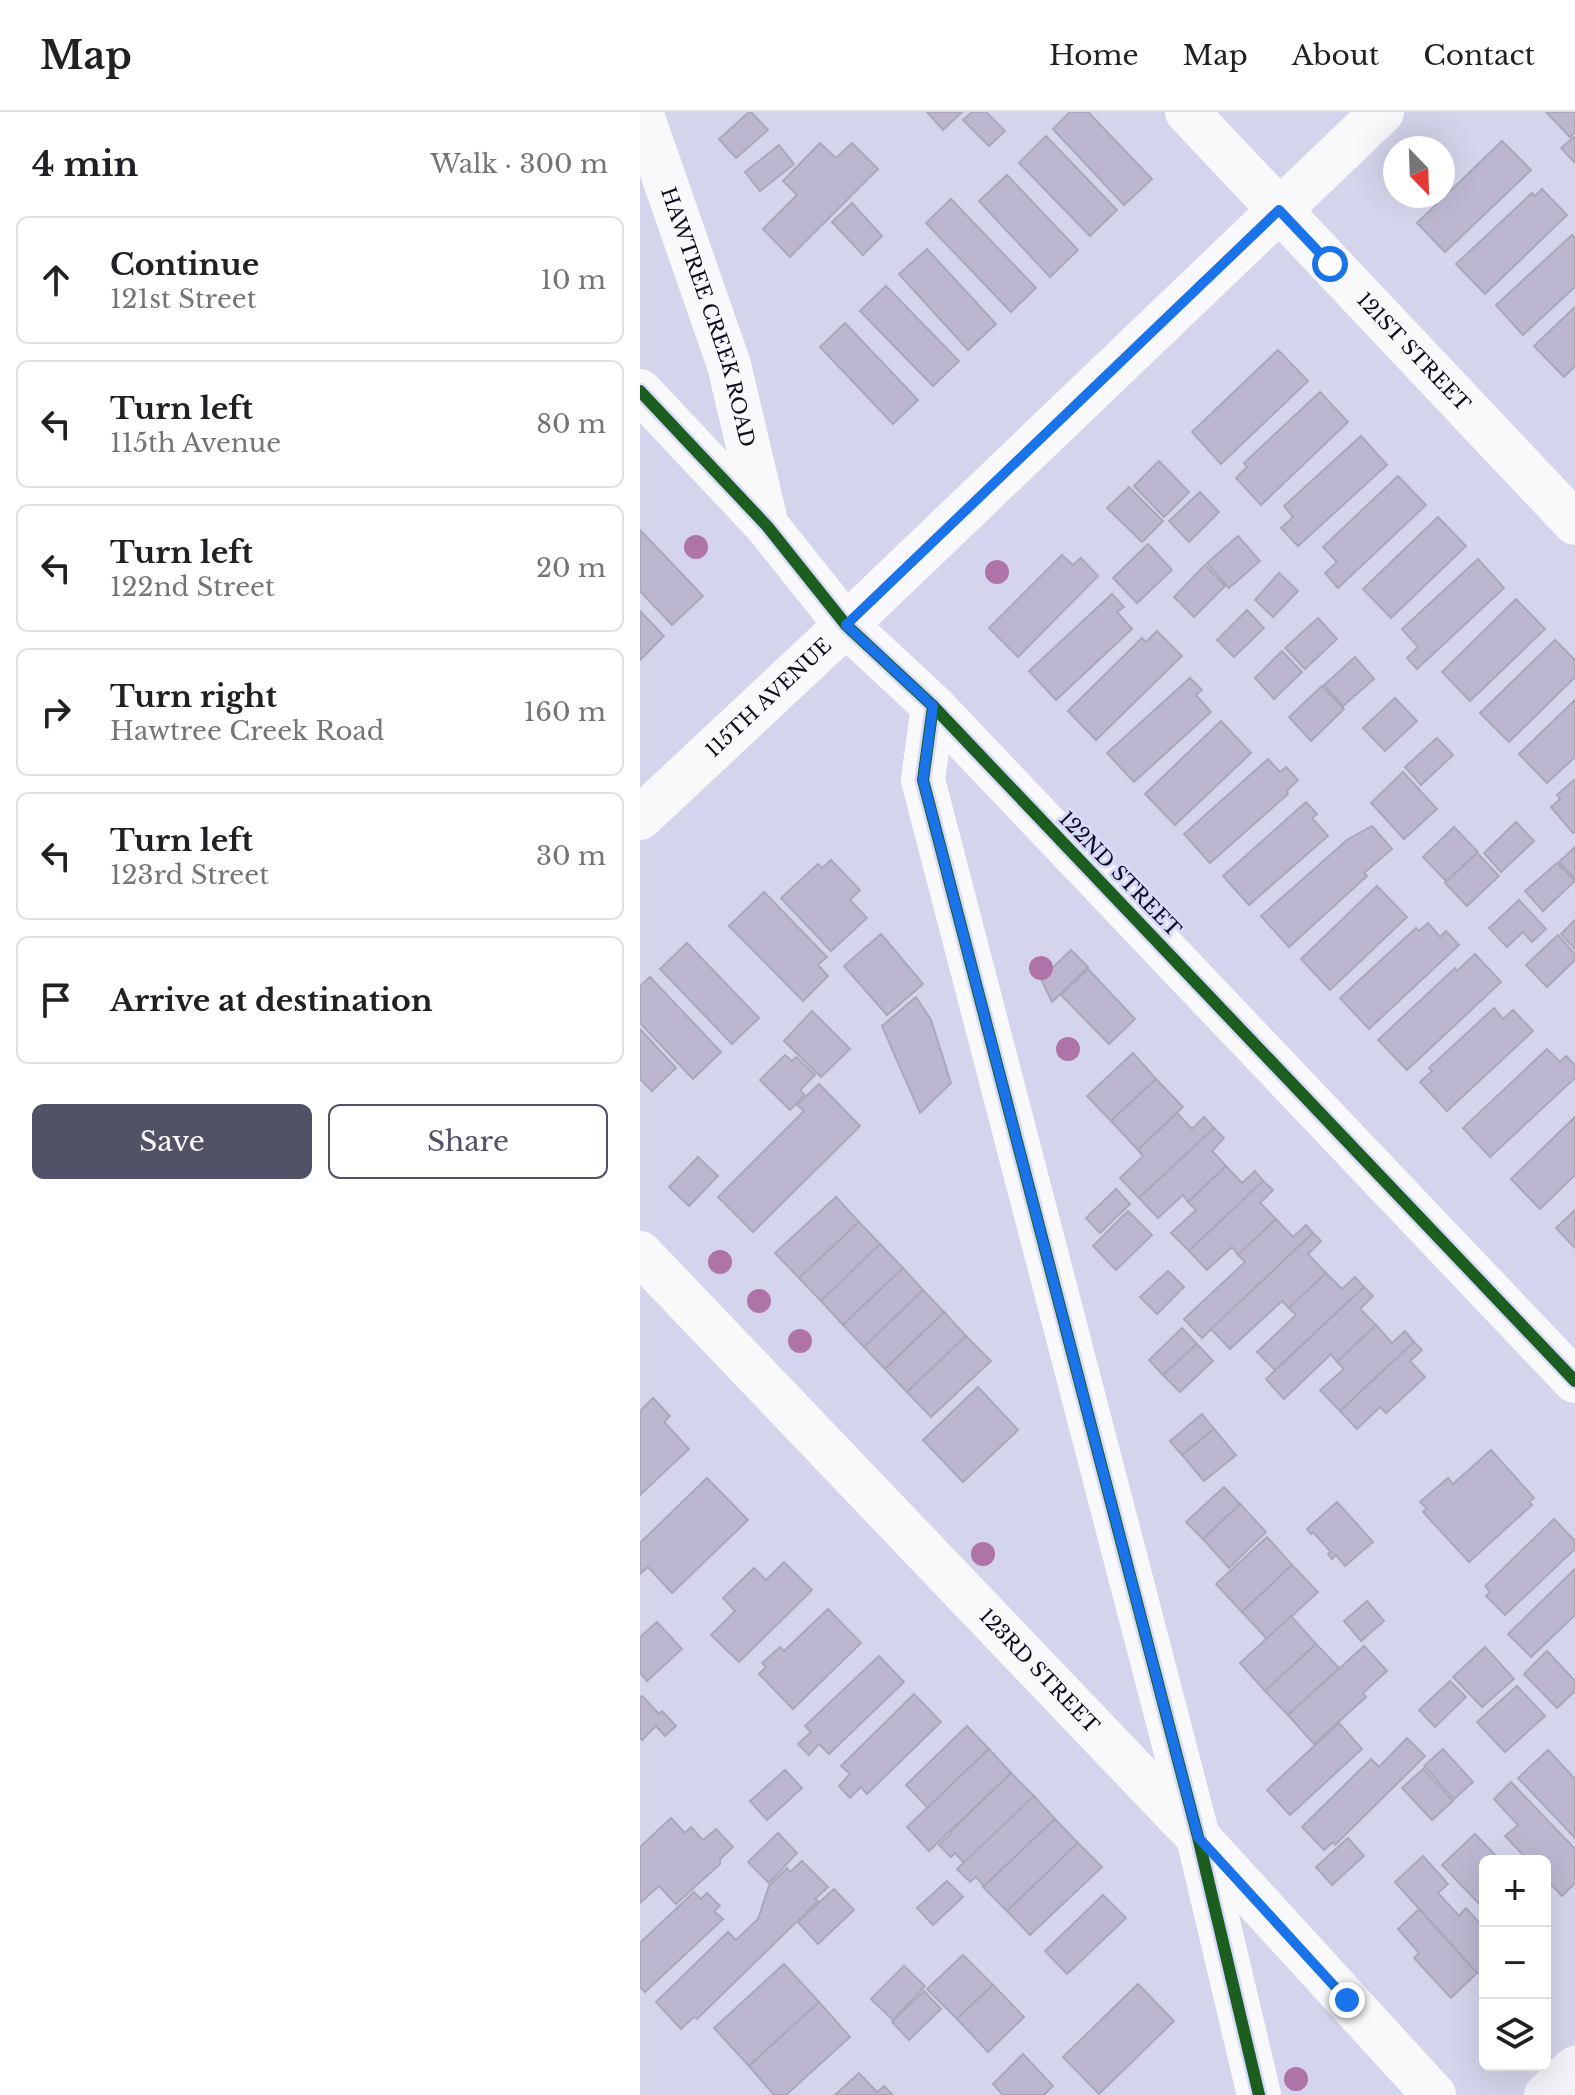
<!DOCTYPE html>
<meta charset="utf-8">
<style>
body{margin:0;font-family:"Libre Baskerville",serif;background:#f2f2f2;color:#202124}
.controls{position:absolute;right:24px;bottom:24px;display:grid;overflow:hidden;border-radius:12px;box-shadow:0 8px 32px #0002}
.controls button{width:72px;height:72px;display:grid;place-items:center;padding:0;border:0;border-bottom:2px solid #e0e0e0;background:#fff;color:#202124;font:40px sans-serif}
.compass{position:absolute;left:743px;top:24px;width:72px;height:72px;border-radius:50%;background:#fff;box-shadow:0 8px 32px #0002;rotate:157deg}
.stop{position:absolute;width:24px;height:24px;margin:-18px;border:6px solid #1a73e8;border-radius:50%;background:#fff}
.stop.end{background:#1a73e8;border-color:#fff;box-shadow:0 2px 8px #0008}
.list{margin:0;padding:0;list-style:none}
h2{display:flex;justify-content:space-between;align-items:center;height:104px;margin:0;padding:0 32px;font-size:34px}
h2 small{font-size:26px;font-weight:400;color:#757577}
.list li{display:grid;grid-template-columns:52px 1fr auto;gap:24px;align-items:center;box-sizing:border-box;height:128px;margin:0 16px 16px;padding:0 16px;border:2px solid #e0e0e0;border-radius:12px}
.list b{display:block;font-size:30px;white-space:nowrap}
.list p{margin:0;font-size:26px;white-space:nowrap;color:#757577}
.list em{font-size:26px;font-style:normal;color:#757577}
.actions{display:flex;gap:16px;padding:24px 32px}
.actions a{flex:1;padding:18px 0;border:2px solid #525266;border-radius:12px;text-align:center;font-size:28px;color:#525266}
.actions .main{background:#525266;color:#fff}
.icon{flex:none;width:44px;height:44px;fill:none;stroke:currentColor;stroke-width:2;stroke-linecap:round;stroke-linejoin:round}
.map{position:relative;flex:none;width:935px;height:1983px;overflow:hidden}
header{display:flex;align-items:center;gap:48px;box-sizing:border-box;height:112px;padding:0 40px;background:#fff;border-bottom:2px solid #e0e0e0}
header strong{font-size:38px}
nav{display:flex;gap:44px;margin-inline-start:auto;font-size:28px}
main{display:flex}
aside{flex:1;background:#fff}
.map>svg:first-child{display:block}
.building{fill:#bcb6d0;stroke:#aaa7ba;stroke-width:2}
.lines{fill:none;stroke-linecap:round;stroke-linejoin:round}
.street{stroke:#f9f9fc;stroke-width:44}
.secondary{stroke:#f2f2f8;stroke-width:44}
.cycleway-casing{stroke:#d7dafa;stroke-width:17}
.cycleway{stroke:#1b5e20;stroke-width:12}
.tree{fill:#ae73a7}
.route{stroke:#1a73e8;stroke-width:10}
.labels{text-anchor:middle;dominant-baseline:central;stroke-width:6;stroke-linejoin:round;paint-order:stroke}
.street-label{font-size:20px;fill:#0c0c1e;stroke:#d7dafa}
</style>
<header>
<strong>Map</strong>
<nav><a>Home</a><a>Map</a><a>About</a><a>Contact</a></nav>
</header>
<main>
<aside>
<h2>4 min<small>Walk · 300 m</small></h2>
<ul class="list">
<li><svg class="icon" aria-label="ahead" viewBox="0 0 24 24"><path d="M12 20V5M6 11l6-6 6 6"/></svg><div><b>Continue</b><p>121st Street</p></div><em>10 m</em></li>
<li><svg class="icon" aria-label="left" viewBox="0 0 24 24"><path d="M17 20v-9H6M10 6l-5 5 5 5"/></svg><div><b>Turn left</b><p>115th Avenue</p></div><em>80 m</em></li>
<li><svg class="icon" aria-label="left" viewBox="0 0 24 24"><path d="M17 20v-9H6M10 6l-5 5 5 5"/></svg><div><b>Turn left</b><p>122nd Street</p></div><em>20 m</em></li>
<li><svg class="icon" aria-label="right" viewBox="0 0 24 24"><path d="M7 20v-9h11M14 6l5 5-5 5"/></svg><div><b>Turn right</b><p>Hawtree Creek Road</p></div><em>160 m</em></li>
<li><svg class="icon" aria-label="left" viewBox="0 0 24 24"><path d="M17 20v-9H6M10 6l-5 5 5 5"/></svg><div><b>Turn left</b><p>123rd Street</p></div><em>30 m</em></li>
<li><svg class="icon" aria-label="arrive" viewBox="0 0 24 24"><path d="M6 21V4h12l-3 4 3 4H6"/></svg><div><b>Arrive at destination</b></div></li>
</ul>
<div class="actions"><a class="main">Save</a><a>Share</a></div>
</aside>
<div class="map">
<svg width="935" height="1983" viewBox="0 0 935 1983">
<rect width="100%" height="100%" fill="#d4d5ec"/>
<!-- building -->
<g class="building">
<polygon points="109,0 111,0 128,18 96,46 79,27"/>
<polygon points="287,0 322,0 303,18"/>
<polygon points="332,0 346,0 365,19 349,34 323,8"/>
<polygon points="430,0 448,0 512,67 484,93 413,17"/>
<polygon points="906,0 935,0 935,20 930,25"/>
<polygon points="406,24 477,98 450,124 379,51"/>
<polygon points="935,24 935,51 921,36"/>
<polygon points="862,29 891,58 805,140 777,111"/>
<polygon points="180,31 196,46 212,31 238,57 150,145 123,117 157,83 143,69"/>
<polygon points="139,33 154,52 120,79 105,60"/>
<polygon points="367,63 438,138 410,165 339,89"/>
<polygon points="902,77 927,103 845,182 816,152 892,81 895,84"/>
<polygon points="311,87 396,176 371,200 286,111"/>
<polygon points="212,91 242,124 223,143 192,110"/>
<polygon points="932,123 935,126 935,175 883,223 856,193"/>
<polygon points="287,137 356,212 328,238 259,162"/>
<polygon points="246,174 319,249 293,274 220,199"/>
<polygon points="935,195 935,254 924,265 894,234"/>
<polygon points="205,211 278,288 253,312 180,235"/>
<polygon points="638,238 668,269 581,352 552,320"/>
<polygon points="680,280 708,310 621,393 596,366 607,355 604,351"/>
<polygon points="721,324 747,353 658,434 641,416 653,405 644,394"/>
<polygon points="519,349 549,380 524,405 494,374"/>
<polygon points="758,364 786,393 698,476 685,461 697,450 683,435"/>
<polygon points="489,375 523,409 502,430 467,396"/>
<polygon points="560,380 579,400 549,430 529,409"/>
<polygon points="798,405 826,434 751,506 723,477"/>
<polygon points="0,418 63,484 32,513 0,479"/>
<polygon points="598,424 620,449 589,476 567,451"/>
<polygon points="508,432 532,458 497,491 473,466"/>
<polygon points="422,443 433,453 441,446 458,464 378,545 349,516"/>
<polygon points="838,447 864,476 777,557 767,546 778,535 762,517"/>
<polygon points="565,453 585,474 554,505 534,485"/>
<polygon points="639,461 658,479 633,505 615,488"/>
<polygon points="472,482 484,495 477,500 492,517 416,588 389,559"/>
<polygon points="876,487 905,517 830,589 802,560"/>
<polygon points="607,498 624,516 594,545 577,528"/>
<polygon points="0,499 24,524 0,548"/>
<polygon points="678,506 697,527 665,557 645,536"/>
<polygon points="517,519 542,544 456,628 428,599 502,526 506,530"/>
<polygon points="915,528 935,548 935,565 869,630 840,601"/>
<polygon points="642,539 662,560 634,587 615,566"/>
<polygon points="715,545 734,567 703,594 684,573"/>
<polygon points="550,566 562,578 556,583 571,600 494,670 467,641"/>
<polygon points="682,574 704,597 671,629 649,605"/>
<polygon points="755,586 777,609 745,639 723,616"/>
<polygon points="935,588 935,645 907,671 879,642"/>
<polygon points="581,609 611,641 535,713 505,682"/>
<polygon points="797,626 813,643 781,673 765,655"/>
<polygon points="628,647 640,660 646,655 658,668 647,679 648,682 570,751 544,722"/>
<polygon points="763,660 797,697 764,727 731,691"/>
<polygon points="935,667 935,720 933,721 911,695 920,687 917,683"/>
<polygon points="666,690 677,702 672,706 688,724 609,793 583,764"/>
<polygon points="876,710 894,729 861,760 844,741"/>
<polygon points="732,714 752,737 724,761 727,764 649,835 621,804 707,728"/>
<polygon points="814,715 838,740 807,770 783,745"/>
<polygon points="935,735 935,767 919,750"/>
<polygon points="837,741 859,764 827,794 805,771"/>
<polygon points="191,748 220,778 210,788 227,806 191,839 141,786 178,752 182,756"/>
<polygon points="917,751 935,769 903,799 885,779"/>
<polygon points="737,774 767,805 690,878 661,847"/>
<polygon points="124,780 187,845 178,853 188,864 163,889 89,814"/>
<polygon points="879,788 906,817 892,830 883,820 867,835 849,816"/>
<polygon points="935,808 935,837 921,822"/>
<polygon points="788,811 800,825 806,819 819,833 729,917 700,886 776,816 779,819"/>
<polygon points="241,822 283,872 247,903 204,854"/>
<polygon points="918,823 935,842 935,848 907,875 886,853"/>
<polygon points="47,831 119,906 92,932 20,857"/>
<polygon points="431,838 448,855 412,890 401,867"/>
<polygon points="835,842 861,870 767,958 738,928 815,856 817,859"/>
<polygon points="448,857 495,907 469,932 421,883"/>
<polygon points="10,865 81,940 53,967 0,911 0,874"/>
<polygon points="276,885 291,908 311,971 280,1001 242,914"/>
<polygon points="854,896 863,907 873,898 893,919 807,999 780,970 792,959 789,956"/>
<polygon points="172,899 210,937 181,965 144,929"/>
<polygon points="0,917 36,956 12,979 0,967"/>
<polygon points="907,937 920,950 926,944 935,953 935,966 850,1045 823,1016"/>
<polygon points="493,941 516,967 471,1009 447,984"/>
<polygon points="145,943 152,949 156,945 175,963 160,978 165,983 150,998 120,968"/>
<polygon points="516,967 543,995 498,1038 471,1009"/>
<polygon points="179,972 220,1014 113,1120 78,1085 164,999 157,993"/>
<polygon points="537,1001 552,1017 564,1005 574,1016 499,1086 480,1066 503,1044 498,1038"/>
<polygon points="935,1005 935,1063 900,1097 871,1067"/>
<polygon points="574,1016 584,1026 572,1039 586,1054 548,1090 543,1083 518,1106 499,1086"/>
<polygon points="58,1045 78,1064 49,1094 29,1075"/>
<polygon points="586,1054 602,1071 615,1059 623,1069 549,1139 531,1121 556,1098 548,1090"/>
<polygon points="623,1069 633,1078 620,1091 636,1107 598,1143 592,1135 567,1158 549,1139"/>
<polygon points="476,1077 490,1092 460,1121 446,1106"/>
<polygon points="196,1085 219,1110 159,1166 135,1141"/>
<polygon points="935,1098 935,1136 916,1116"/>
<polygon points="488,1099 512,1123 476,1158 453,1134"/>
<polygon points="636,1107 653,1125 666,1113 673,1121 562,1226 544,1207 605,1150 598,1143"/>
<polygon points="219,1110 240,1132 181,1189 159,1166"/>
<polygon points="673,1121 681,1129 668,1142 686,1161 649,1196 642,1189 590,1237 571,1217"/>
<polygon points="240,1132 263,1156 203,1213 181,1189"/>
<polygon points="263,1156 283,1178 224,1235 203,1213"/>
<polygon points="528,1159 544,1175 517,1202 500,1185"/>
<polygon points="686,1161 702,1177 715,1165 724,1175 635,1258 617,1240 656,1203 649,1196"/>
<polygon points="724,1175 733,1184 720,1197 736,1213 697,1250 691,1242 644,1287 626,1267"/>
<polygon points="283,1178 304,1200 245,1257 224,1235"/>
<polygon points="304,1200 326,1224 267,1280 245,1257"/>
<polygon points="736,1213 752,1231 765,1219 774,1230 700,1299 680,1278 704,1257 697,1250"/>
<polygon points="542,1216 557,1232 523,1263 509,1248"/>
<polygon points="326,1224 351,1249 291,1305 267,1280"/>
<polygon points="774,1230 782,1238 770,1249 785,1265 746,1301 740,1295 717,1317 700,1299"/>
<polygon points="557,1232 573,1249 540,1280 523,1263"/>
<polygon points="338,1275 378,1318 323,1370 283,1328"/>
<polygon points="13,1286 30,1304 24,1310 49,1337 0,1383 0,1299"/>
<polygon points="562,1302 574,1317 542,1343 530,1329"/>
<polygon points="574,1317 596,1343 564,1369 542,1343"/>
<polygon points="851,1338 894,1386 889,1390 892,1393 829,1450 783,1400 787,1397 780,1390 808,1366 813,1372"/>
<polygon points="67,1366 108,1408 32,1481 8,1455 0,1462 0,1431"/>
<polygon points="584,1375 600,1392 563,1427 546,1410"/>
<polygon points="697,1390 733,1430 705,1454 696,1443 692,1447 688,1442 691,1440 673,1420 671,1422 667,1417"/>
<polygon points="600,1392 626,1420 589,1456 563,1427"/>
<polygon points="914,1407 935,1429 935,1437 865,1503 846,1484 850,1480 845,1474"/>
<polygon points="627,1425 652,1453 602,1500 576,1472"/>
<polygon points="144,1450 172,1478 99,1550 71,1523 95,1499 83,1486 114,1456 126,1468"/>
<polygon points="652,1453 678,1480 627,1527 602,1500"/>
<polygon points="935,1457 935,1503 891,1545 868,1522"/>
<polygon points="727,1489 744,1509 721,1529 704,1509"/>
<polygon points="188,1497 221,1531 153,1597 119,1562 126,1555 122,1551 140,1535 144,1539"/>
<polygon points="651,1504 676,1532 625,1579 600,1551"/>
<polygon points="17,1510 42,1537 7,1569 0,1561 0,1525"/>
<polygon points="676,1532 699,1556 648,1603 625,1579"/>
<polygon points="724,1534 747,1559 723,1581 726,1585 674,1632 648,1603"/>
<polygon points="845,1535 874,1567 842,1595 813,1565"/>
<polygon points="907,1539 935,1569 935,1579 917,1596 884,1562"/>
<polygon points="239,1544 264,1570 189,1642 179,1632 169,1643 158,1632 171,1620 165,1614"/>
<polygon points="810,1569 826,1585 795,1615 779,1598"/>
<polygon points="877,1574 905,1604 865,1640 837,1610"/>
<polygon points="274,1582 301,1610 227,1682 221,1675 210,1686 199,1674 210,1662 201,1654"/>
<polygon points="2,1584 19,1602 22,1599 36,1614 25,1624 16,1614 2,1628 0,1626 0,1586"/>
<polygon points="699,1611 722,1637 650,1703 627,1678"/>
<polygon points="327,1614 349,1637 288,1696 266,1673"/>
<polygon points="767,1626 785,1644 695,1733 693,1730 684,1738 662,1715 731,1647 739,1655"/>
<polygon points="349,1637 371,1661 289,1739 267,1715"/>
<polygon points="803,1637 833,1670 814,1687 784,1654"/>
<polygon points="908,1638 935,1667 935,1726 878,1666"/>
<polygon points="783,1657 813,1689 792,1708 762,1676"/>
<polygon points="145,1658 162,1676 127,1708 110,1689"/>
<polygon points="371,1661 394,1684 324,1751 315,1741 311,1745 299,1733 312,1721 311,1719"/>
<polygon points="871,1670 935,1737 935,1771 922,1784 905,1766 905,1749 889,1749 865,1724 878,1713 854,1687"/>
<polygon points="394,1684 415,1707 344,1774 336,1765 330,1770 317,1757"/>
<polygon points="31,1706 45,1721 51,1715 63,1728 76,1717 93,1735 80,1747 80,1752 36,1792 19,1774 0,1791 0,1735"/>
<polygon points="415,1707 438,1731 367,1799 343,1775"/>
<polygon points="138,1721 157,1741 129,1771 108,1750"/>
<polygon points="835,1722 861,1749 845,1749 845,1798 802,1753"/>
<polygon points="708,1726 724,1744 692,1773 676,1755"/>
<polygon points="438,1731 462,1755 390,1823 367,1799"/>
<polygon points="783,1744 808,1772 798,1781 819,1804 826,1796 845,1817 845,1854 837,1861 755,1770"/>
<polygon points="162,1749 188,1775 175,1787 178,1789 57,1907 54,1905 41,1917 16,1890 88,1820 96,1828 118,1807 129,1774 147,1756 150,1760"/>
<polygon points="307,1769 323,1785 293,1813 277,1796"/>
<polygon points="194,1777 214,1798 178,1832 158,1810"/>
<polygon points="54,1780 61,1787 67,1781 80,1794 74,1799 83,1807 5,1880 0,1875 0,1831"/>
<polygon points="463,1783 486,1806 427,1862 405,1839"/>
<polygon points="779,1797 837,1861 811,1886 774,1846 779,1841 758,1817"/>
<polygon points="323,1843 353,1873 317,1907 287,1877"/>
<polygon points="144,1852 179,1890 109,1954 74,1916"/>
<polygon points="264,1854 285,1874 253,1908 231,1887"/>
<polygon points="498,1872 534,1909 459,1982 423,1945"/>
<polygon points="353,1873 384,1905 348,1940 317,1907"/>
<polygon points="284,1879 301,1897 269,1928 252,1910"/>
<polygon points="179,1890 210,1925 146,1983 134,1983 109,1954"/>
<polygon points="383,1942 413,1974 404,1983 363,1983 353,1972"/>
<polygon points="219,1961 237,1980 244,1974 253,1983 195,1983"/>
</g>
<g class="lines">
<!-- street -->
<g class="street">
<path id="s1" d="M1 0 89 253 126 410"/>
<path id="s2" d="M547 0 935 411"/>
<polyline points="0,279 127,414 206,513 293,594 935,1269"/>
<polyline points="293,594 283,668 558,1725 619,1983"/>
<path id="s3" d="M0 706 206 513 742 0"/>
<path id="s4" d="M0 1141 558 1725 794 1983"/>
</g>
<!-- secondary -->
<polyline class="secondary" points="906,1983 935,1956"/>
<!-- cycleway casing -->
<g class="cycleway-casing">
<g id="cycleway">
<polyline points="0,279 127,414 206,513 293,594 935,1269"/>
<polyline points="293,594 283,668 558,1725 619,1983"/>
</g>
</g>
<!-- cycleway -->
<use href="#cycleway" class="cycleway"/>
</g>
<!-- trees -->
<g class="tree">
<circle cx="56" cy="435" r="12"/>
<circle cx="357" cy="460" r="12"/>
<circle cx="401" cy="856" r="12"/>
<circle cx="428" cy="937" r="12"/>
<circle cx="80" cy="1150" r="12"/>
<circle cx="119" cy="1189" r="12"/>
<circle cx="160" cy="1229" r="12"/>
<circle cx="343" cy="1442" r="12"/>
<circle cx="656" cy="1967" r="12"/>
</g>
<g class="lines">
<!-- route -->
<polyline class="route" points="690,152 639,98 206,513 293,594 283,668 558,1725 707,1888"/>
</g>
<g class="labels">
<!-- street labels -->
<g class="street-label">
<text stroke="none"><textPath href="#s1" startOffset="216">HAWTREE CREEK ROAD</textPath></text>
<text stroke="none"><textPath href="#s2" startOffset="330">121ST STREET</textPath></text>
<text stroke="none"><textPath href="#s3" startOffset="176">115TH AVENUE</textPath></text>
<text transform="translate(480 762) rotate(46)">122ND STREET</text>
<text stroke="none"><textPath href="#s4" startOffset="578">123RD STREET</textPath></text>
</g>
</g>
</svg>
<div class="controls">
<button>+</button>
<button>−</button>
<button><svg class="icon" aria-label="layers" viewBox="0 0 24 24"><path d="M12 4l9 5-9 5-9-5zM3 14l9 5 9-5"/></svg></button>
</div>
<svg class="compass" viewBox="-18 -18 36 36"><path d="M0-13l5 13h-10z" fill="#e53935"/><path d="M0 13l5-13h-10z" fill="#757577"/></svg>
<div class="stop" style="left:690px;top:152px"></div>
<div class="stop end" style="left:707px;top:1888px"></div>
</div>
</main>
